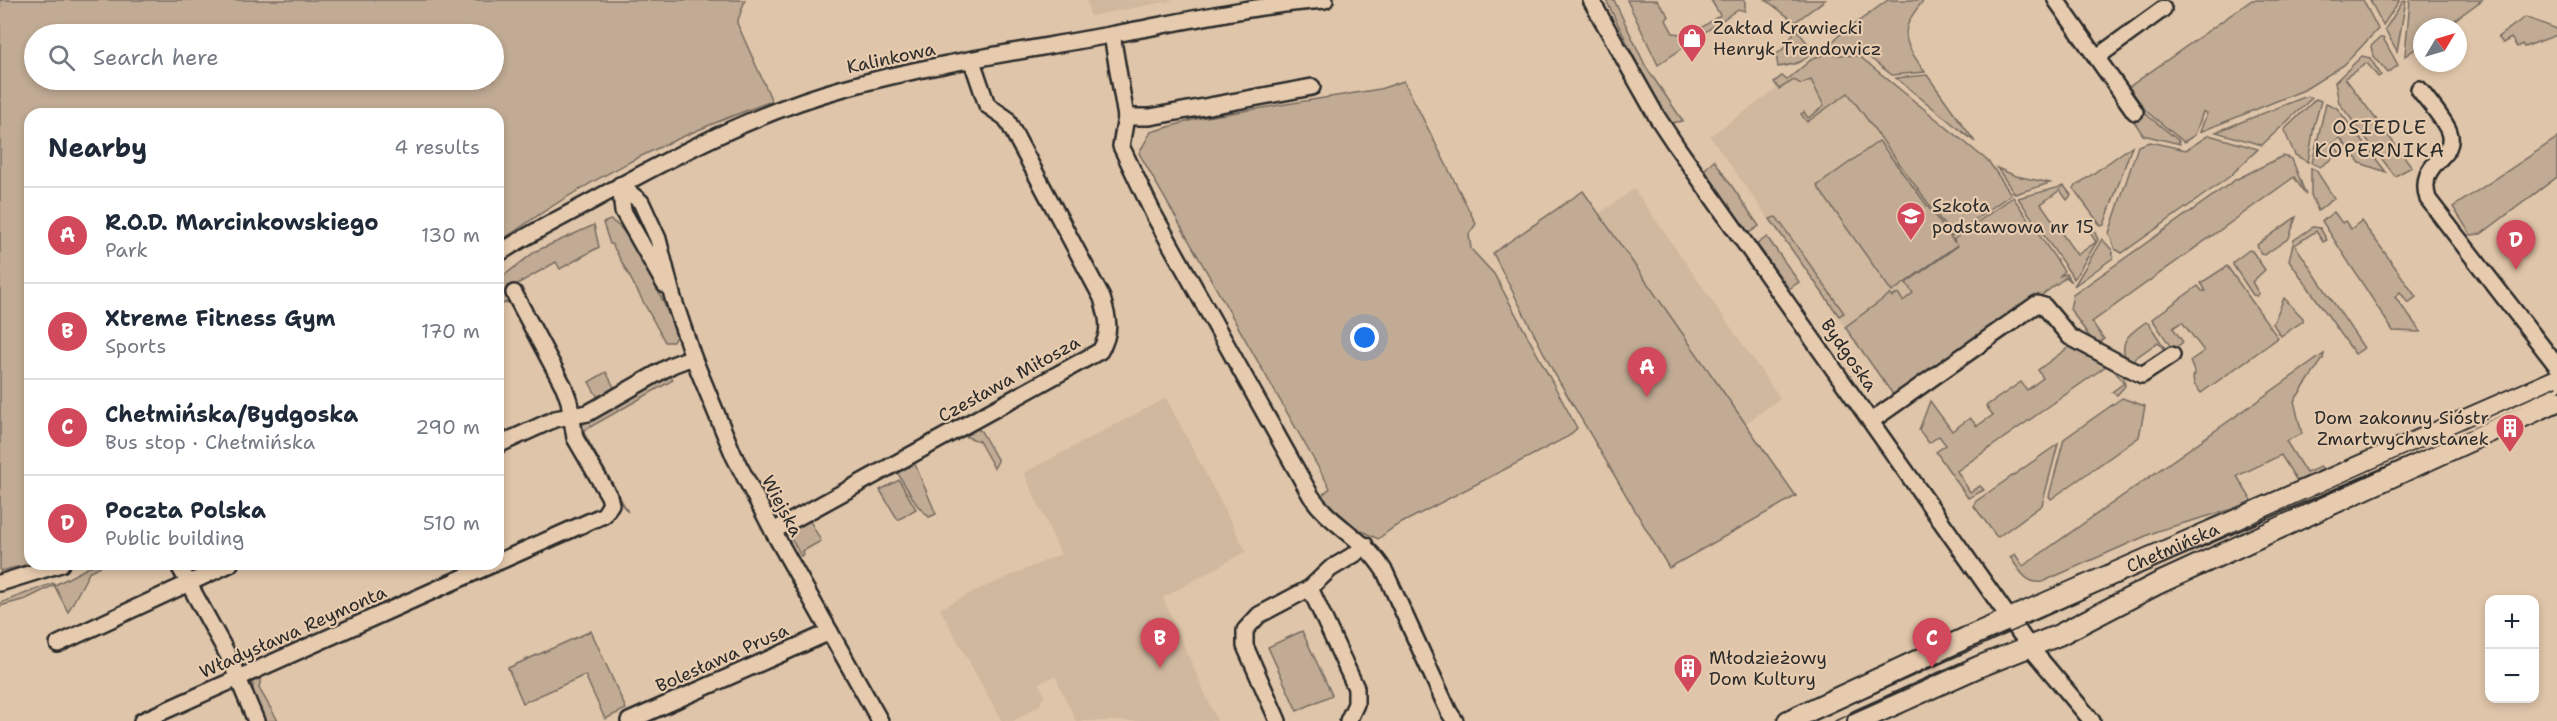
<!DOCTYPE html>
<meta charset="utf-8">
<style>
body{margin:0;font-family:"Shantell Sans",sans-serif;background:#f2f2f3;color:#1f2937}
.controls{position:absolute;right:18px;bottom:18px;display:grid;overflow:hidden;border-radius:12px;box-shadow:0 3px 9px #0003}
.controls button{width:54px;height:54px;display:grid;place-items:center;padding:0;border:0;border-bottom:2px solid #e0e1e3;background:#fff;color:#1f2937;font:30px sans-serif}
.compass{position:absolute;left:2413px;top:18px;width:54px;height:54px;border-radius:50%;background:#fff;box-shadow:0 3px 9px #0003;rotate:52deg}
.you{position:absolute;left:1365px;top:338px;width:21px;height:21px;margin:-15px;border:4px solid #fff;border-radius:50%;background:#1a73e8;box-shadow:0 0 0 9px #1a73e833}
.badge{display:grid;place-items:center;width:39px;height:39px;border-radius:50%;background:#d1495b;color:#fff;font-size:20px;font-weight:700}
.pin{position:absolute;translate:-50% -50px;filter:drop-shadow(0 2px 3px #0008)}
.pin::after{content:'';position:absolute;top:32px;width:21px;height:18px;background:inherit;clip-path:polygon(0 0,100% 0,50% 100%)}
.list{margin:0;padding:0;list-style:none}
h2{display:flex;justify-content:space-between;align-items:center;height:78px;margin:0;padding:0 24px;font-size:26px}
h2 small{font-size:20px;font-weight:400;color:#747a83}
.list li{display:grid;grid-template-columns:39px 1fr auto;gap:18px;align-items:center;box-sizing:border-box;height:96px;padding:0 24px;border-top:2px solid #e0e1e3}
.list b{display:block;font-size:22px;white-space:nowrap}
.list p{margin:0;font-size:20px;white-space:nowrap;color:#747a83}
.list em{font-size:20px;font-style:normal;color:#747a83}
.icon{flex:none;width:33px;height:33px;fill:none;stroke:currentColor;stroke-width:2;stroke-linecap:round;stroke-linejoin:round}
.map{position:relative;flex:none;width:2557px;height:721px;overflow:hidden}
.search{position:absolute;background:#fff;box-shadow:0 3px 9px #0003;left:24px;top:24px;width:480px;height:66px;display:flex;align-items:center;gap:15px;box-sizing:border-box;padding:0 21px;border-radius:33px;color:#747a83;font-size:22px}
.panel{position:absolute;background:#fff;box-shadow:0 3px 9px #0003;left:24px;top:108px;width:480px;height:462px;border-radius:18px}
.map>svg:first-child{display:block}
.built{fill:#cfb89e}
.green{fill:#c1ab94;stroke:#766b60;stroke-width:1.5;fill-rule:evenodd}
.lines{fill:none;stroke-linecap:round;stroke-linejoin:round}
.minor-casing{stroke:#2b2b2b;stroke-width:20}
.major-casing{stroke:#2b2b2b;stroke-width:24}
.minor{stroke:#e7cbae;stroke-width:15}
.major{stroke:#e7cbae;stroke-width:20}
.tram{stroke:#2b2b2b;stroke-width:1.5}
.labels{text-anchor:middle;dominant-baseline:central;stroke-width:4.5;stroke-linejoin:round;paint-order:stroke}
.poi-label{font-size:18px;fill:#2b2b2b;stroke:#e7cbae;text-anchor:start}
.street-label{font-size:18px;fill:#2b2b2b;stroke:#e7cbae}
.neighbourhood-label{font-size:20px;letter-spacing:1.5px;fill:#2b2b2b;stroke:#e7cbae}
</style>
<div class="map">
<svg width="2557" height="721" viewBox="0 0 2557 721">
<rect width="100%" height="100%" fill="#dfc5a9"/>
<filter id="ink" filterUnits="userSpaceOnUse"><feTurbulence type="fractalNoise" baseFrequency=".0167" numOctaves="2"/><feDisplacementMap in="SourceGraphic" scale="12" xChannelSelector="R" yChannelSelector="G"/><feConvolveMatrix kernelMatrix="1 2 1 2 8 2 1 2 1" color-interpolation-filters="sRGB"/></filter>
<g filter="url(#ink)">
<!-- built -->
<g class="built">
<polygon points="1087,0 1175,0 1090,16"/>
<polygon points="1828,68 1980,162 2062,276 1894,396 1710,136 1784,84"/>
<polygon points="1634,189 1780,398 1745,424 1599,214"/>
<polygon points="1166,398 1246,551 1163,598 1217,721 1076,721 1055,676 1039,683 1044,695 1040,705 1013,721 1002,721 940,609 971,593 1061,554 1024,473"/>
</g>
<!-- green -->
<g class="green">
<path d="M0 0H745L737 23 772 101C670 138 586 179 498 243V114H30V564L0 571ZM34 34H494V80H34Z"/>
<polygon points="1606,0 1614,0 1646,67 1683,121 1671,123 1649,87"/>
<polygon points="1627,0 1657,0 1669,16 1666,20 1673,33 1681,34 1687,45 1658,65"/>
<polygon points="1711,0 1745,0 1745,11 1738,9 1691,42 1688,37 1720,15"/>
<polygon points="1766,0 1825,0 1795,22"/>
<path d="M1888 0H1924C1897 31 1903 41 1925 72L1892 75 1861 51 1832 49 1829 46 1837 37Z"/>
<polygon points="2252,0 2363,0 2378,29 2344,65 2304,90 2200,132 2207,113 2203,112 2195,135 2184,142 2146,111 2129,87"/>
<polygon points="2370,0 2400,0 2383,25"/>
<polygon points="2404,0 2406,0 2397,51 2385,29"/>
<polygon points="2410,0 2482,0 2445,27 2422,27 2422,44 2405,56"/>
<polygon points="2525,17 2557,29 2557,35 2524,47 2522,44 2517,47 2511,38 2503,43 2498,37"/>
<path d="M1796 29 1813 50C1806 63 1791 65 1778 67L1776 55 1784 48Z"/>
<polygon points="2380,38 2383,38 2398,65 2388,73 2373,55 2371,46"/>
<polygon points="1826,54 1859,56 1989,162 2011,194 1952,236 1848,93 1807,122 1801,114 1804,112 1808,118 1824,106 1811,80 1801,84 1794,80 1779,89 1774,82 1782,76 1787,80 1813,58"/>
<polygon points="2362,56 2370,58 2381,75 2378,77 2367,63 2345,78 2412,167 2395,176 2339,103 2335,82"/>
<polygon points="1927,75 1975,142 1896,78"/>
<polygon points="1404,81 1476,224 1469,234 1471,249 1494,274 1577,428 1569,436 1394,527 1378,539 1347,524 1319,498 1330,488 1139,153 1151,132 1200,118 1380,89"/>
<polygon points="2307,96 2312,98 2262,145 2216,132"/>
<polygon points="2316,99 2321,101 2314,126 2308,162 2295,155 2284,130"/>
<polygon points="2326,103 2337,108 2386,172 2360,163 2340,138 2333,143 2340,153 2320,167 2312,163"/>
<polygon points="2143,112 2178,140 2180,144 2143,135 2133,120"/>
<polygon points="2209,135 2258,149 2229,177 2122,253 2115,249 2109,233 2138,146 2150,142 2186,150"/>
<polygon points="2557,138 2557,177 2481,234 2471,235 2453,207"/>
<polygon points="1879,141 1955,243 1954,239 2013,197 2064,271 2060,276 2066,274 2072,282 2066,277 2038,298 2034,297 1894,396 1845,327 1890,294 1892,297 1898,293 1903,301 1913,293 1906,283 1958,246 1957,245 1892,292 1817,186"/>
<polygon points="2132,146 2104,225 2101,226 2073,188"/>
<polygon points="2283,156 2292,159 2306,195 2294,177 2092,322 2104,339 2097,344 2094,343 2070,309 2073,295 2235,180"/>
<polygon points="1714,160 1759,226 1749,233 1704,170"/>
<polygon points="1997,168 2016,176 2050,183 2015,194"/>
<polygon points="2311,168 2316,170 2334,198 2318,211 2311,195"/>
<polygon points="2064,186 2071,195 2067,200 2060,190 2041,204 2077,255 2096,242 2089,231 2093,228 2098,240 2074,279 2018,198"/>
<polygon points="1583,191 1796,496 1669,568 1553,371 1493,253"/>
<path d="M2334 212 2342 223 2345 221 2351 229 2361 221C2381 247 2397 269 2416 297L2408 303 2400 292 2395 297 2421 332 2393 331 2322 221Z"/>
<polygon points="1775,217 1777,218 1844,313 1839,316 1770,219"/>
<polygon points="2296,217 2289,238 2264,255 2261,254 2257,245"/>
<path d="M610 220C634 230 668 310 676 336L673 342H665L612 244H610L603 223Z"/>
<polygon points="594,225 599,247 560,269 556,262 517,284 508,298 509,301 498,306 498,280 536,251"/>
<polygon points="2313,227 2320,228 2327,240 2323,242 2316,231 2295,245 2364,348 2355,354 2289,260 2294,240"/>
<polygon points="1767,237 1799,282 1789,289 1757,244"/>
<polygon points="2102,239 2112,250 2113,258 2074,286"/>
<polygon points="2249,250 2252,251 2265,270 2252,282 2259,294 2257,296 2253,295 2233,265 2233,262"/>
<polygon points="2227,266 2278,338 2201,393 2194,384 2193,377 2195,374 2190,361 2204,351 2182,322 2173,328 2183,342 2173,350 2152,319 2198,286 2202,291 2206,291 2201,283"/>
<polygon points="2284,298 2303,318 2303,321 2281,336 2273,324"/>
<path d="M2146 322 2149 324 2166 350 2165 351 2158 342 2127 364C2118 340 2128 335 2146 322Z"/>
<path d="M2069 347C2086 345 2109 362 2123 371L2125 386 2117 395 2112 392 2124 383 2109 364 1957 471 1970 492 1980 486 1984 490 1968 498 1936 452 1946 445 1939 436 1929 443 1919 430 1930 401 1952 431 1970 418 1977 426 1993 415 1986 406 2021 382 2027 390 2043 378 2038 370Z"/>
<path d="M2324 354 2323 359 2294 401 2302 434 2286 441 2306 473 2320 467 2324 469 2297 481 2281 455 2237 476 2253 503 2157 531 2042 582C2025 584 2019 569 2010 557L2015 554 2023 566Z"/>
<polygon points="606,372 615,389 600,397 597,396 589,382"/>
<polygon points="669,374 673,380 583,431 628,512 619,501 580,432 580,426"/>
<polygon points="2122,398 2145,406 2139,437 2051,499 2049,496 2064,439"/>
<polygon points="975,428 981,431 998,461 994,468 979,441 964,436 914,462 936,514 929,517 917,505 897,472 810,521 821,541 803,551 804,555 801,556 788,533 789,530"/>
<polygon points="2058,444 2042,505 1998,537 1996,536 1974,506 1975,502"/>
<polygon points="899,480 916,509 898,520 880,490"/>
<polygon points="95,564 105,564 90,571 68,612 54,585 26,599 0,606 0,603 53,583 55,585"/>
<polygon points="591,631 626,709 605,719 585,675 523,703 508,668"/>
<polygon points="1302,631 1332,695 1297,711 1268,647"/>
<polygon points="261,678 259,688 278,721 263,721 253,695 253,684 250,683"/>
</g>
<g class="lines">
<!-- minor casing -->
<g class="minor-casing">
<g id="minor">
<polyline points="1591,0 1657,117 1677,147 2029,646 2092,721"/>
<polyline points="2056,0 2135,112"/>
<path d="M1112 35 1126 117 1121 146 1154 215 1311 496C1331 526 1365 538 1385 572L1449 712 1455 721"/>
<polyline points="2097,57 2163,9"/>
<path d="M2419 89C2427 100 2445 120 2449 132 2458 159 2416 160 2428 199L2557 366"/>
<polyline points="1126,117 1150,117 1312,87"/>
<polyline points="620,185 641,202 658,239 673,298 693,357 734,456 773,531 880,721"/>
<polyline points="620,185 623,211 665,285"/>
<path d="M498 254C528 234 561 218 592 201 672 157 756 112 844 88 931 64 1022 51 1110 35 1181 22 1253 5 1325 0"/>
<polyline points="1871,421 2037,304 2044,306 2070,337 2142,375 2172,355"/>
<polyline points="498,445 555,419 588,413 672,365 693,357"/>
<path d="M773 531 1100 351C1112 332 1108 318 1102 298L1006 118 987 105 972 61"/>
<polyline points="498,562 604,515 611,504 609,496 575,438 569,401 564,387 514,293"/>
<polyline points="178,564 229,657 256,721"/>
<polyline points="0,583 61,564"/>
<polyline points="1310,588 1356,688 1356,704 1348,721"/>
<polyline points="58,644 230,564"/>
<polyline points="142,721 493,564"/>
<polyline points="629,721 830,632"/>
<polyline points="1278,721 1245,646 1245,630 1259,615 1310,588 1330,569 1355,554 1365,545"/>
</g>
</g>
<!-- major casing -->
<g class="major-casing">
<g id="major">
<path id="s1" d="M1788 721 1966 638 2557 380"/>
<polyline points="1858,721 1978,667 2059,635 2157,584 2557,401"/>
</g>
</g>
<!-- minor -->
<use href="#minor" class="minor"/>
<!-- major -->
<use href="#major" class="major"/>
<!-- tram -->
<g class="tram">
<polyline points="1813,721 2557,386"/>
<polyline points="1835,721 1964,663"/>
</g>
</g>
</g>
<!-- icons -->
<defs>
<g id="shop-pin" transform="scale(1.5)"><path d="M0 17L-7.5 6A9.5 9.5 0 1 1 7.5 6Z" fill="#d1495b" stroke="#e7cbae"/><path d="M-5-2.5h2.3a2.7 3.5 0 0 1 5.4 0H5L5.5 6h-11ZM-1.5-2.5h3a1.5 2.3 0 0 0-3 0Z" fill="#fff"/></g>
<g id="school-pin" transform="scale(1.5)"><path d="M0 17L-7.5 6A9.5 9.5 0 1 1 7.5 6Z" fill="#d1495b" stroke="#e7cbae"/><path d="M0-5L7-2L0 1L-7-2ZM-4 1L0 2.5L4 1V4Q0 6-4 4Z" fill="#fff"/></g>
<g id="building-pin" transform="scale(1.5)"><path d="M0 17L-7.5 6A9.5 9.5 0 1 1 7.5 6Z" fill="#d1495b" stroke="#e7cbae"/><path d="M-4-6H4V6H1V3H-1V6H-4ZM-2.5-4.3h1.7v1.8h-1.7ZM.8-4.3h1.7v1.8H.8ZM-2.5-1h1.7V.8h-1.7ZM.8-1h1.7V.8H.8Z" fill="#fff"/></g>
</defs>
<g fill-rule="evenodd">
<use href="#shop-pin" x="1692" y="38"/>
<use href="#school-pin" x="1911" y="216"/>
<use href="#building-pin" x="2510" y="428"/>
<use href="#building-pin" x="1688" y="668"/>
</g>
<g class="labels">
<!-- poi labels -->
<g class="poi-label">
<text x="1713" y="28">Zakład Krawiecki<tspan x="1713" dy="21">Henryk Trendowicz</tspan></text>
<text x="1932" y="206">Szkoła<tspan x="1932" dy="21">podstawowa nr 15</tspan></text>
<text x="2489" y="418" text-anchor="end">Dom zakonny Sióstr<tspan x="2489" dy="21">Zmartwychwstanek</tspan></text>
<text x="1709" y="658">Młodzieżowy<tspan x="1709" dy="21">Dom Kultury</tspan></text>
</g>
<!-- street labels -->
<g class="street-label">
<text transform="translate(891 58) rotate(-12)">Kalinkowa</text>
<text transform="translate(1849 355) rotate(55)">Bydgoska</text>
<text transform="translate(1009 379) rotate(-29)">Czesława Miłosza</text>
<text transform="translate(782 506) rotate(62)">Wiejska</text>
<text stroke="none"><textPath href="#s1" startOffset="422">Chełmińska</textPath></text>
<text transform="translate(293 632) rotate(-24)">Władysława Reymonta</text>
<text transform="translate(722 658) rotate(-24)">Bolesława Prusa</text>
</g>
<!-- neighbourhood labels -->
<g class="neighbourhood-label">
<text x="2380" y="127">OSIEDLE<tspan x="2380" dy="23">KOPERNIKA</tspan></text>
</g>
</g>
</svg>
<div class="controls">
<button>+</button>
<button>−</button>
</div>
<svg class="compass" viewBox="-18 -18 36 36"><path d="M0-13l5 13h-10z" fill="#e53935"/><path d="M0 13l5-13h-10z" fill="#747a83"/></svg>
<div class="you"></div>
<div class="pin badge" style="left:1647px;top:397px">A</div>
<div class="pin badge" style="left:1160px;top:668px">B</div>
<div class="pin badge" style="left:1932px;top:668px">C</div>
<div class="pin badge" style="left:2516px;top:270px">D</div>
<div class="search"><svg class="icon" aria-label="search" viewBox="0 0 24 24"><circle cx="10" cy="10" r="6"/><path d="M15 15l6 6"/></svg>Search here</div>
<section class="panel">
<h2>Nearby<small>4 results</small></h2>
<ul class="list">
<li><span class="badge">A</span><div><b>R.O.D. Marcinkowskiego</b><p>Park</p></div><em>130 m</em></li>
<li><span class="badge">B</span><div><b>Xtreme Fitness Gym</b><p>Sports</p></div><em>170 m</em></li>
<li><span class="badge">C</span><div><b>Chełmińska/Bydgoska</b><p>Bus stop · Chełmińska</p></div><em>290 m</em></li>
<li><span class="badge">D</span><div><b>Poczta Polska</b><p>Public building</p></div><em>510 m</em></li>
</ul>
</section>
</div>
